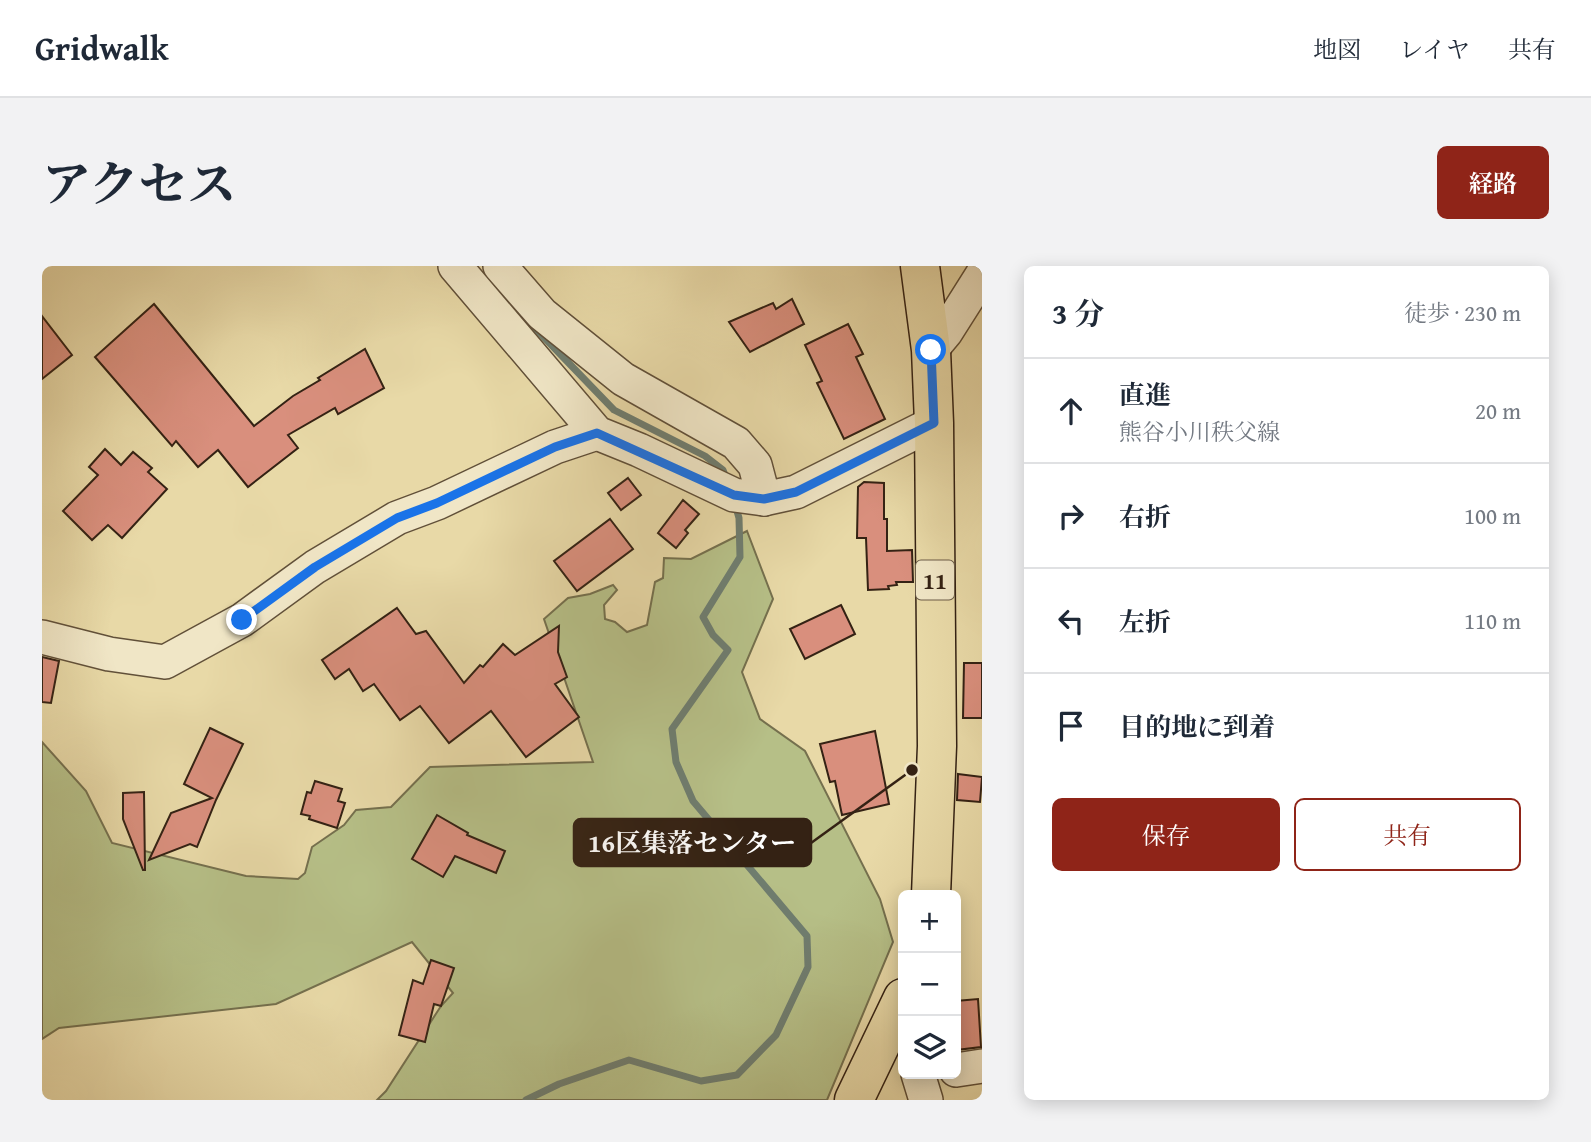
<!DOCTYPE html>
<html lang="ja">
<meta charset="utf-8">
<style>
body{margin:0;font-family:"Gentium Book Plus","Noto Serif JP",serif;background:#f2f2f3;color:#1f2937}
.controls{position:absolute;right:21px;bottom:21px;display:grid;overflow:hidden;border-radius:10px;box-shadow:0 4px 18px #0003}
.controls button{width:63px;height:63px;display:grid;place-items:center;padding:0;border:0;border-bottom:2px solid #e0e1e3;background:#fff;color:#1f2937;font:35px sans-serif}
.stop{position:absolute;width:21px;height:21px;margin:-16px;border:5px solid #1a73e8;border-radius:50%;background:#fff}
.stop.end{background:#1a73e8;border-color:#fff;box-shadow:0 2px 7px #0008}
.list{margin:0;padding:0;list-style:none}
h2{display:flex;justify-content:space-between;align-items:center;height:91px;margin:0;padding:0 28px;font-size:30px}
h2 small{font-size:23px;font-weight:400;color:#747a83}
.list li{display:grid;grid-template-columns:46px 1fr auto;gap:21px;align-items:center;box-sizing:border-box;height:105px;padding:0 28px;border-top:2px solid #e0e1e3}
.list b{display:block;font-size:26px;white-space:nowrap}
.list p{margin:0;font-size:23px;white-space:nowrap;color:#747a83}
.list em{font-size:23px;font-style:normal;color:#747a83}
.actions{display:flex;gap:14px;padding:21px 28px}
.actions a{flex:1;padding:16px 0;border:2px solid #8f2418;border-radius:10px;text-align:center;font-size:24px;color:#8f2418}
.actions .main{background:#8f2418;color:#fff}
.icon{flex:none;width:38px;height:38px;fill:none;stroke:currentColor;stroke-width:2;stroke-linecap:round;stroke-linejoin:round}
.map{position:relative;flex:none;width:940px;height:834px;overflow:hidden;border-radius:10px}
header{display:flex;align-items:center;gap:42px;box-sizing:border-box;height:98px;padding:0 35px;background:#fff;border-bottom:2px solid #e0e1e3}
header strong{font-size:33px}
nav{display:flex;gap:38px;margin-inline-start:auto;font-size:24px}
.intro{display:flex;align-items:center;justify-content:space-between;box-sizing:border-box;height:168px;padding:0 42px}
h1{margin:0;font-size:49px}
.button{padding:18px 32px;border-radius:10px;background:#8f2418;color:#fff;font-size:24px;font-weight:700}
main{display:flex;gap:42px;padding:0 42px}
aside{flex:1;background:#fff;border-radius:10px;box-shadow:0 4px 18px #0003}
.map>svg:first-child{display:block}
.green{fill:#b6bf87;stroke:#75704e;stroke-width:2}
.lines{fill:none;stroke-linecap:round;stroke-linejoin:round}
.stream{stroke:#6f7d6f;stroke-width:7}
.building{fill:#d98f7d;stroke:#342214;stroke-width:2}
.minor-casing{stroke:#615039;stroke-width:36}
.major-casing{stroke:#342214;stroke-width:41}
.minor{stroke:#f0e6c6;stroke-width:33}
.major{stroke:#e8d9a7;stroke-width:38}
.route{stroke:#1a73e8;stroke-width:9}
.labels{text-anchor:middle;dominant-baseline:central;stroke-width:5;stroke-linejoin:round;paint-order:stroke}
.shield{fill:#f0e6c6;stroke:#6c5d49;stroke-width:2}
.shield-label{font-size:23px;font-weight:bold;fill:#342214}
.leader{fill:none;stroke:#342214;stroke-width:2.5}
.callout-dot{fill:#342214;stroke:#f0e6c6;stroke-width:2.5}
.callout{fill:#342214;stroke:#342214;stroke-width:2.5}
.callout-label{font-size:26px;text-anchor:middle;font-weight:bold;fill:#fff}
</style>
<header>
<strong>Gridwalk</strong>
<nav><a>地図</a><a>レイヤ</a><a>共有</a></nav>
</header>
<div class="intro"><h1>アクセス</h1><a class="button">経路</a></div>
<main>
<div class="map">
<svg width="940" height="834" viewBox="0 0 940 834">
<rect width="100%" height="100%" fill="#e8d9a7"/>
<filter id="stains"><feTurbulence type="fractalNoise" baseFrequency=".00286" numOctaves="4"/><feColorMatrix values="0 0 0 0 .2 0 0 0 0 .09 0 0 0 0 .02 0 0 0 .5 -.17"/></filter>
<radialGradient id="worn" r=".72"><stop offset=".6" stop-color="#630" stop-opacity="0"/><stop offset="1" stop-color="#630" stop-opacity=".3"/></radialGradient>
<!-- green -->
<polygon class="green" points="705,265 731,333 700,406 718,453 763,485 838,633 851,676 785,834 335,834 344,825 399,740 411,727 370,676 234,738 17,762 0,773 0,476 44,525 70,577 204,610 256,613 263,607 270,581 302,559 314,544 349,541 388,501 551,496 502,353 526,332 548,328 571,319 575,324 562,339 563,353 573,356 585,366 605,359 613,316 621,312 622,292 649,293"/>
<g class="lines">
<!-- stream -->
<g class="stream">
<polyline points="492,61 572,144 663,190 681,204 685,214"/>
<polyline points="484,834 517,818 587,794 659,815 695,809 734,769 766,701 765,670 651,535 634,496 630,463 686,384 671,369 661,351 698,291 697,252 693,238"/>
</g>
</g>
<!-- building -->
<g class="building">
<polygon points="750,33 762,58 708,86 687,56 731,37 734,43"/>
<polygon points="112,38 212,160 251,130 278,114 276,112 323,83 342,122 296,148 293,142 246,169 256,182 206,221 176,184 156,201 134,175 130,180 53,91"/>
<polygon points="0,50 30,89 0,113"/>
<polygon points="806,58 821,88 814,91 843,153 802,173 775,117 780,115 763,79"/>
<polygon points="63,183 79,199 91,186 110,202 106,206 125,223 80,272 66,259 50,274 21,245 56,209 47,201"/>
<polygon points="586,212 599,229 579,244 566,227"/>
<polygon points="822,216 842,217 842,253 845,253 845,285 870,284 871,316 854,316 855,319 846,320 847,323 826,324 824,272 815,272 816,221"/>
<polygon points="641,234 657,248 643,264 646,267 634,282 616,267"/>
<polygon points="568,253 591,283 535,325 512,295"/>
<polygon points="799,339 813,368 763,393 748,363"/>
<polygon points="355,342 374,368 384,365 422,417 438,399 441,401 461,378 473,389 517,360 516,386 525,411 513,418 537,451 484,491 449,445 407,477 378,440 358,454 332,418 321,425 307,403 293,413 280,394"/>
<polygon points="0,391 17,395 9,437 0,436"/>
<polygon points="922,397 940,397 940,452 921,452"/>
<polygon points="168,462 201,478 174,534 155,581 148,578 107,594 129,547 170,532 142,518"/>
<polygon points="833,465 847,538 800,549 793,515 788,516 778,478"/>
<polygon points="916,508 940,511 938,536 915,534"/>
<polygon points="273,515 300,523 296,535 303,537 295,562 267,553 268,550 259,548 265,526 269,527"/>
<polygon points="102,526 103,604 101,604 81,553 81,527"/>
<polygon points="395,549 426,567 425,569 463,585 454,607 413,590 401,611 370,593"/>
<polygon points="389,694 412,702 399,740 392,738 383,776 357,769 371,714 381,718"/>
<polygon points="936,733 939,781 914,784 914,735"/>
</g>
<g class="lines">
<!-- minor casing -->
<g class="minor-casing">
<g id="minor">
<polyline points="413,0 555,167 597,184 692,229 722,233 754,226 892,157"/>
<polyline points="458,0 500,48 581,113 694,177 713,199 722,233"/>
<polyline points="889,84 904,66 940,9"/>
<polyline points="0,371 67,388 123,396 200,354 273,301 355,252 395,237 513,181 555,167"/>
<polyline points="914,804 940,800"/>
<polyline points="876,808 884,834"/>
</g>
</g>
<!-- major casing -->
<g class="major-casing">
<g id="major">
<polyline points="878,0 889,84 892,157 895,480 889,629"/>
<polyline points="812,834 861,732"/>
</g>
</g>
<!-- minor -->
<use href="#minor" class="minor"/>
<!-- major -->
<use href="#major" class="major"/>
</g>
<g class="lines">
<!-- route -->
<polyline class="route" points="200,354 273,301 355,252 395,237 513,181 555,167 692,229 722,233 754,226 892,157 889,84"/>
</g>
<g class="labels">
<!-- shield labels -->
<rect class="shield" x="874" y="294.5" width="38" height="39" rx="5"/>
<g class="shield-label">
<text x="893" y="314">11</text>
</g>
</g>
<!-- callouts -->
<path class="leader" d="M870 504L769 577"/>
<circle class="callout-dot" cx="870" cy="504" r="7"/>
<rect class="callout" x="532" y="553" width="237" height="47" rx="7"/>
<g class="callout-label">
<text x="650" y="586">16区集落センター</text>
</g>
<rect width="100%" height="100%" filter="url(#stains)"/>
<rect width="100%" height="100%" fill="url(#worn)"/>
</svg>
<div class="controls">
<button>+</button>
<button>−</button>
<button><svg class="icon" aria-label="layers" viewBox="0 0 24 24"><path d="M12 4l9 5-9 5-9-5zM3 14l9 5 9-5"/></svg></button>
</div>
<div class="stop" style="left:889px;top:84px"></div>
<div class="stop end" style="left:200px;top:354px"></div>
</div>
<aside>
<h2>3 分<small>徒歩 · 230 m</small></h2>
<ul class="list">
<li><svg class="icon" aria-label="ahead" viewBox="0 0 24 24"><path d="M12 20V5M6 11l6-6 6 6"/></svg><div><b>直進</b><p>熊谷小川秩父線</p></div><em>20 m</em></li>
<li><svg class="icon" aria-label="right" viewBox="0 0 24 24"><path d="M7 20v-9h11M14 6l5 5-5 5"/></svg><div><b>右折</b></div><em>100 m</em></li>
<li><svg class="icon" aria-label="left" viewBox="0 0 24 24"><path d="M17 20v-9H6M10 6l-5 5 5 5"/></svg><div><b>左折</b></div><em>110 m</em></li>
<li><svg class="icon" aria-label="arrive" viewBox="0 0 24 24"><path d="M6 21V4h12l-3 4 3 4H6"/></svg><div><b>目的地に到着</b></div></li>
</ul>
<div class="actions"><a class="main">保存</a><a>共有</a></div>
</aside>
</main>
